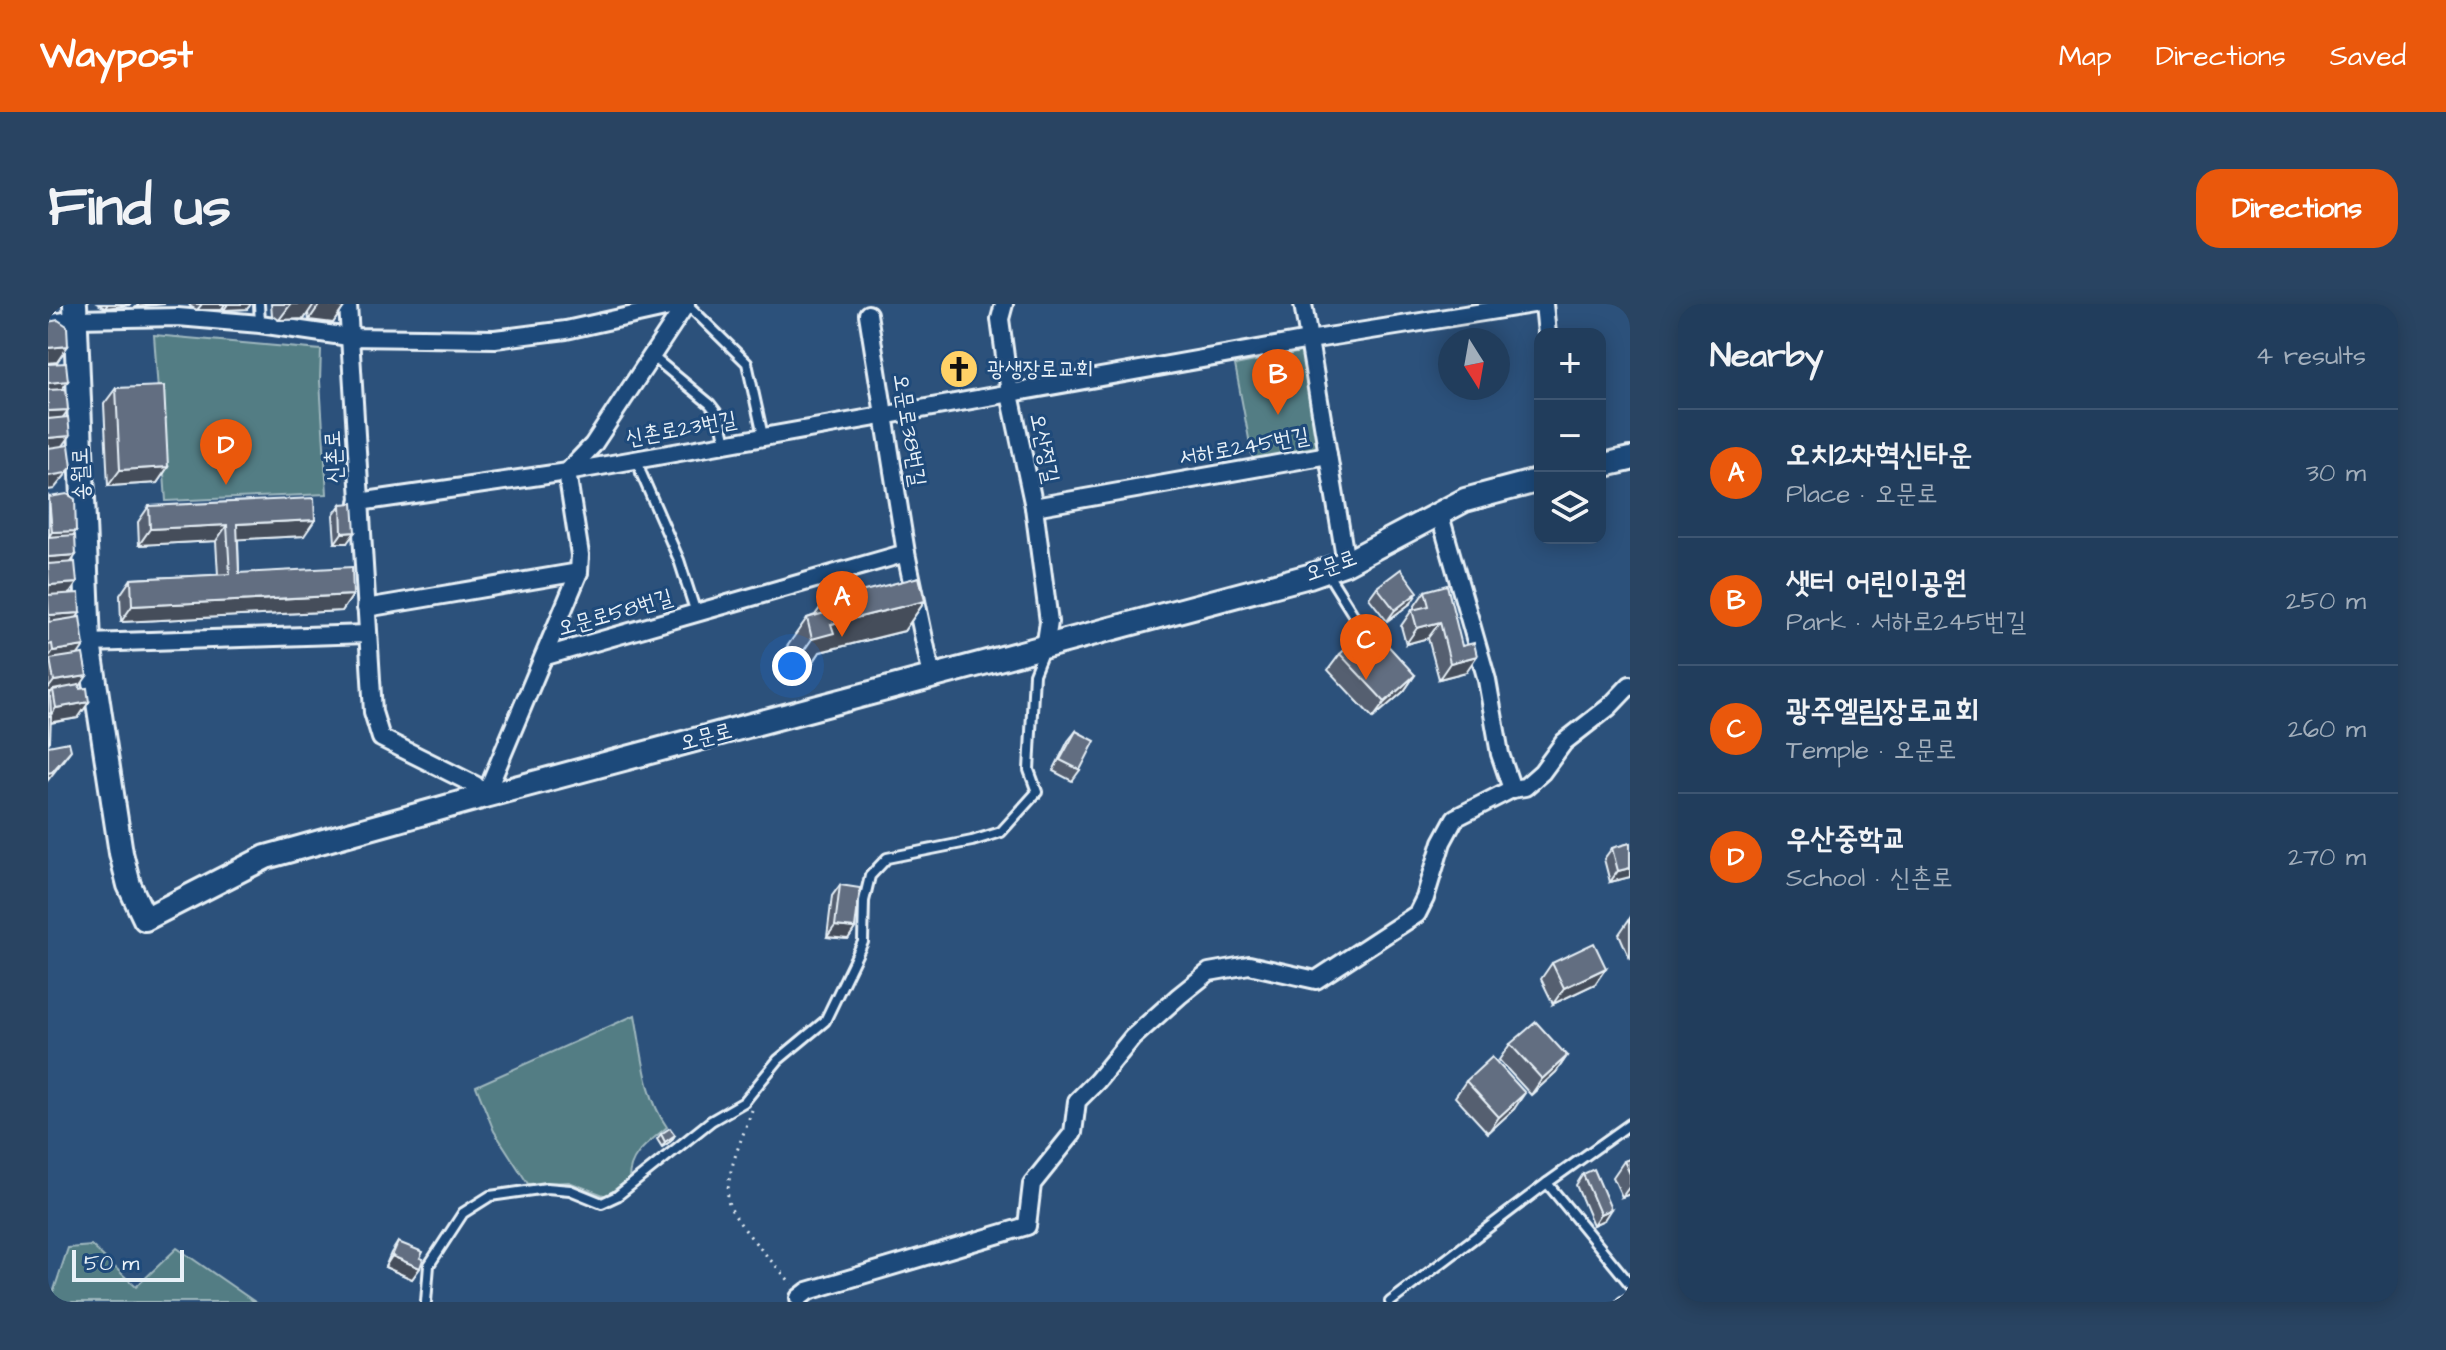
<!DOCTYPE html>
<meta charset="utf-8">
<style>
body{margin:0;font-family:"Architects Daughter","Poor Story",sans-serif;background:#294462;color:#f1f3f6}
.controls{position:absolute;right:24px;top:24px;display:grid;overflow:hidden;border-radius:16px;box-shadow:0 4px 20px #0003}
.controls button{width:72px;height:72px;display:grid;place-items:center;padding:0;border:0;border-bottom:2px solid #3e5672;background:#213d5c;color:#f1f3f6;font:40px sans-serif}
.compass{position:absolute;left:1390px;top:24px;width:72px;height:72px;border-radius:50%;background:#213d5c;box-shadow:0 4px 20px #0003;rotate:169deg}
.scale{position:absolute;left:24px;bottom:20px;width:112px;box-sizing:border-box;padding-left:8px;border:4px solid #e8f1f8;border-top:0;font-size:22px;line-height:28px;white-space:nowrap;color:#e8f1f8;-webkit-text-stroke:6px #1f4a7a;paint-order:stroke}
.you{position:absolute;left:744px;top:362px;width:28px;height:28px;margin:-20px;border:6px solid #fff;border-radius:50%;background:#1a73e8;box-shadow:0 0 0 12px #1a73e833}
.badge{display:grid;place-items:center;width:52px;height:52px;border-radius:50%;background:#ea580c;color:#fff;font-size:26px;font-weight:700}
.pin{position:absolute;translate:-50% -66px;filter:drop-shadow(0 2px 4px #0008)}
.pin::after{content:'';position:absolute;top:42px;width:28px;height:24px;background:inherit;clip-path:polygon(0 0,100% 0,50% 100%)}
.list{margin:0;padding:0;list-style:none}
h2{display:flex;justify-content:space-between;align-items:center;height:104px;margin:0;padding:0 32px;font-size:34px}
h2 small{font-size:26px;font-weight:400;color:#a2aebb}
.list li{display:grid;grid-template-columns:52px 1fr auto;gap:24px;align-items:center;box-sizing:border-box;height:128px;padding:0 32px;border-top:2px solid #3e5672}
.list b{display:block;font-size:30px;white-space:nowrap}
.list p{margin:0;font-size:26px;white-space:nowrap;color:#a2aebb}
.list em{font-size:26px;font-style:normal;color:#a2aebb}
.icon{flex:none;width:44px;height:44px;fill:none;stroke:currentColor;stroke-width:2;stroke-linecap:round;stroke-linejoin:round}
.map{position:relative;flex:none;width:1582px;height:998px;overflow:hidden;border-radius:24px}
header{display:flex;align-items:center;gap:48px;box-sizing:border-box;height:112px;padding:0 40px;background:#ea580c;color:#fff}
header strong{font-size:38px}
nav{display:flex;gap:44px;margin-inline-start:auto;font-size:28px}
.intro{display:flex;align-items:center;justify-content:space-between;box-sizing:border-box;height:192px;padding:0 48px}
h1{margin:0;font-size:56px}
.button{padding:20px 36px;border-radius:24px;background:#ea580c;color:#fff;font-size:28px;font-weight:700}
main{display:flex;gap:48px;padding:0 48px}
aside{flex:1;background:#213d5c;border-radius:24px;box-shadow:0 4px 20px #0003}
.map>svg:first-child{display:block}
.green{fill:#537d84;stroke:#9eb7be;stroke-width:2}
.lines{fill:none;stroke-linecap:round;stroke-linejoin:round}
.service-casing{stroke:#e8f1f8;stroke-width:14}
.minor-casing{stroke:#e8f1f8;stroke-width:22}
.tertiary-casing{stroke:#e8f1f8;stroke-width:28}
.path{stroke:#e8f1f8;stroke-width:3;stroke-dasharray:2 6;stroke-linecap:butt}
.service{stroke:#1f4a7a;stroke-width:8}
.minor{stroke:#1f4a7a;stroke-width:16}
.tertiary{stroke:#1f4a7a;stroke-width:22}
.wall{fill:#545f6f;stroke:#e8f1f8;stroke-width:2}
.shaded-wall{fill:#454d5a;stroke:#e8f1f8;stroke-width:2}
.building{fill:#626e81;stroke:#e8f1f8;stroke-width:2}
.labels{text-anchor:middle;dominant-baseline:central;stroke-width:6;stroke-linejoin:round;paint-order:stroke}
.poi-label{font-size:22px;fill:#e8f1f8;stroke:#1f4a7a;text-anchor:start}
.street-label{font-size:22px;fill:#e8f1f8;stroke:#1f4a7a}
</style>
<header>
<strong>Waypost</strong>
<nav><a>Map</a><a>Directions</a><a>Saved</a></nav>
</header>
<div class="intro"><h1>Find us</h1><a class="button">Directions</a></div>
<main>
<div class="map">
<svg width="1582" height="998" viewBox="0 0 1582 998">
<rect width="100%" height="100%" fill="#2c517b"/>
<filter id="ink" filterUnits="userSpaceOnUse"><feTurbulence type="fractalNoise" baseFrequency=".0125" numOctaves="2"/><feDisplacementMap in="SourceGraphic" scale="16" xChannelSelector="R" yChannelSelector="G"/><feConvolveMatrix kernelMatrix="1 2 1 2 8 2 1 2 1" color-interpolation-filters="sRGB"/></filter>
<g filter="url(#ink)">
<!-- green -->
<g class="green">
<polygon points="106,31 273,46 272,77 279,190 118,197"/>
<polygon points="1253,48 1270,143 1205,156 1187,61"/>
<path d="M587 711C594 747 597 793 619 823 602 838 581 850 581 875L558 892 521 878 480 880 446 827 428 782Z"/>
<polygon points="44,942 88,983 129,944 207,998 2,998 20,944"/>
</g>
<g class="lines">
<!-- service casing -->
<g class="service-casing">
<g id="service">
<polyline points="211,0 212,20"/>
<polyline points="639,0 699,59 715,132"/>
<polyline points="604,52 662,100 672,113 678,139"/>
<polyline points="590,155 593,169 631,256 648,309"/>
<polyline points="1278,267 1311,320"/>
<polyline points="1499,879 1582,820"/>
<polyline points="378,998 381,961 415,909 442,892 499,884 522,886 554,899 569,892 663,817 696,798 730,756 777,717 815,638 816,597 822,572 839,554 924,537 953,528 989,488 981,466 986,370 995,348"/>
<polyline points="1342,998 1499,879 1582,980"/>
<polyline points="1574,998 1582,994"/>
</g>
</g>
<!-- minor casing -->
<g class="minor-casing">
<g id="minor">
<polyline points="300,0 325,408 333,434 427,481 437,492 531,268 532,251 519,168 545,141 638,0"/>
<polyline points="956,0 952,15 962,90 986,203 1001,318 997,344"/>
<polyline points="1255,0 1298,259"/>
<polyline points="1496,0 1499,30"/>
<polyline points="820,10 858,249 884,373"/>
<polyline points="0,20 28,15 130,13 212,20 301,33 447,35 518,26 635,0"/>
<polyline points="311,198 519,168 1261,36 1485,0"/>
<polyline points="986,203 1280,151"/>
<polyline points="1391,208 1439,376 1452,450 1464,485"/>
<polyline points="318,304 531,268"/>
<polyline points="41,339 319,330"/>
<polyline points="498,352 858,249"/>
<polyline points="751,994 760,987 979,922 984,880 1025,829 1029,797 1049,777 1084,734 1131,692 1161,668 1201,661 1268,676 1369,610 1377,594 1394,538 1407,514 1464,485 1477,483 1494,468 1516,438 1561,403 1582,381"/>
</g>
</g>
<!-- tertiary casing -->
<g class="tertiary-casing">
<g id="tertiary">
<polyline points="27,0 41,339 73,549 81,581 97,615 218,553 437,492 1261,272 1298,259 1417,196 1492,176"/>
<polyline points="1552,162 1582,155"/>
</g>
</g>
<!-- path -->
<path class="path" d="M704 806C695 833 678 867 680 896 681 913 731 965 744 980"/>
<!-- service -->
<use href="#service" class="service"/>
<!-- minor -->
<use href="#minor" class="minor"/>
<!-- tertiary -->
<use href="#tertiary" class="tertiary"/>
</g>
<!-- wall -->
<g class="wall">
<polygon points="50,0 82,0 81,1 57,4"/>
<polygon points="141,0 203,0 199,5 176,6 175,2 173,6 149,6 142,2"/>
<polygon points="223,0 298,0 285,19 261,16 260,9 256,15 231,16 224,11"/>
<polygon points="68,84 120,163 109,179 60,182 56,100"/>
<polygon points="1,193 25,231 22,289 32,309 29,313 32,382 30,414 2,419 2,437 0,440"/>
<polygon points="293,200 299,239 287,239 285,211"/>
<polygon points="101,202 256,232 190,235 191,269 305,291 294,307 73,318 72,291 83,275 170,271 168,237 91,241 90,218"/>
<polygon points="1329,283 1363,299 1339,317 1321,294"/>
<polygon points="1377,287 1418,368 1391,375 1380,334 1358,340 1353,322 1364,306 1366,305 1366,303"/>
<polygon points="777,297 877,297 856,327 772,348 764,360 743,365 738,344 759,314 767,311"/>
<polygon points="1292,350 1367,371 1356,387 1325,414 1280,366"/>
<polygon points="1028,427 1032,466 1024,477 1005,467 1020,437"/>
<polygon points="1582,539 1582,573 1562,578 1556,555 1564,544"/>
<polygon points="792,581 807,624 800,635 779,633 784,592"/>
<polygon points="1582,614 1582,655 1571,630"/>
<polygon points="1504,659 1547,680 1505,700 1493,675"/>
<polygon points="1462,740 1519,752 1508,768 1483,791 1451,756"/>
<polygon points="1418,777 1466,805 1440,829 1407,793"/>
<polygon points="613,830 627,831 623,837 614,843 609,835"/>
<polygon points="1582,855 1582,890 1574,893 1565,873 1576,857"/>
<polygon points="1535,870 1556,916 1545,921 1528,881"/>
<polygon points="350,938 372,954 372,964 364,975 337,963 343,949"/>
</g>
<!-- shaded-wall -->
<g class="shaded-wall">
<polygon points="60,0 82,0 81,1 57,4"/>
<polygon points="91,0 117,0 88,3"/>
<polygon points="154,0 177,0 173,6 149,6"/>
<polygon points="180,0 203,0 199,5 176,6"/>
<polygon points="243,0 266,0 256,15 231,16"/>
<polygon points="272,0 298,0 285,19 261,16"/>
<polygon points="20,42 9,58 0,59 0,44"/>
<polygon points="20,77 8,93 0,94 0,79"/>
<polygon points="20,106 9,122 0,122 0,107"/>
<polygon points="22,132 10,149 0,149 0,134"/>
<polygon points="24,163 6,185 0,186 0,172"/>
<polygon points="120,163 109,179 60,182 72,166"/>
<polygon points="267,216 256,232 180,236 189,220"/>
<polygon points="179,221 168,237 91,241 102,225"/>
<polygon points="28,227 17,243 0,234 4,228"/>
<polygon points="307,228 299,239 287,239 294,229"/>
<polygon points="28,251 17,267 0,268 0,253"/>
<polygon points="29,279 18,295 0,296 1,281"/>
<polygon points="1370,288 1363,299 1339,317 1347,306"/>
<polygon points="305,291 294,307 73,318 84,302"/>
<polygon points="877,297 856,327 772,348 764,360 743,365 764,335 783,320"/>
<polygon points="32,309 21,325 0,326 1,311"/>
<polygon points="1392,318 1380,334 1358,340 1369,324"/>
<polygon points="36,342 25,358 2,355 0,358 0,354 5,347"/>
<polygon points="1429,352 1418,368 1391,375 1402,359"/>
<polygon points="1367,371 1356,387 1325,414 1337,398"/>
<polygon points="39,372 28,388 5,386 0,392 0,385 6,377"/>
<polygon points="41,398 30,414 0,419 0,415 8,404"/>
<polygon points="23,446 11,462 0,476 0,469"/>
<polygon points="1582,564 1582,573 1562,578 1570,567"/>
<polygon points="787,622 807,624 800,635 779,633"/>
<polygon points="1558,664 1547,680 1505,700 1516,684"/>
<polygon points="1519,752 1508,768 1483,791 1494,775"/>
<polygon points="1477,789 1466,805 1440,829 1451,813"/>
<polygon points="627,831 623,837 614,843 617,838"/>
<polygon points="1582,882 1582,890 1574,893"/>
<polygon points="1563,905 1556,916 1545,921 1552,910"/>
<polygon points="344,952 372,964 364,975 337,963"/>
</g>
<!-- building -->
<g class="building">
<polygon points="274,0 298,0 296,3"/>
<polygon points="10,16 19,22 20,42 0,44 0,18"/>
<polygon points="18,59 20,77 0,79 0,60"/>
<polygon points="116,82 120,163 72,166 68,84"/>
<polygon points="18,85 20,106 0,107 0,86"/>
<polygon points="20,113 22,132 0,134 0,115"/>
<polygon points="21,141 24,163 18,169 0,172 0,144"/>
<polygon points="19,190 27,195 28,227 4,228 1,193"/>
<polygon points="266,194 267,216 189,220 191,269 304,263 305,291 84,302 83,275 182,270 179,221 102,225 101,202"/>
<polygon points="305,199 307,228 294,229 293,200"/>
<polygon points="27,231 28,251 0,253 0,233"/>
<polygon points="27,258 29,279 1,281 0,260"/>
<polygon points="1353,265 1370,288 1347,306 1329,283"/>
<polygon points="871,273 877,297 783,320 786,329 764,335 759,314 780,308 777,297"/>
<polygon points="1399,281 1414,342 1426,339 1429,352 1402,359 1392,318 1369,324 1364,306 1381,302 1377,287"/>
<polygon points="31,289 32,309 1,311 0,291"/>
<polygon points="32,313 36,342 5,347 4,340 0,341 0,318"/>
<polygon points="1322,322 1367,371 1337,398 1292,350"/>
<polygon points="35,350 39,372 6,377 2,355"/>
<polygon points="31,381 32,385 39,384 41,398 8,404 5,386"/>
<polygon points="0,388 2,388 3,409 0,410"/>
<polygon points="0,413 3,413 2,437 0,437"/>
<polygon points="1028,427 1047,437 1032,466 1012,456"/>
<polygon points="21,438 23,446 4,468 0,469 0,442"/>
<polygon points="1582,539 1582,564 1570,567 1564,544"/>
<polygon points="792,581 812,584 807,624 787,622"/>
<polygon points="1546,639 1558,664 1516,684 1504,659"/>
<polygon points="1488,718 1519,752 1494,775 1462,740"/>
<polygon points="1444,753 1477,789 1451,813 1418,777"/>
<polygon points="622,824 627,831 617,838 613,830"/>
<polygon points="1582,855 1582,870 1576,857"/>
<polygon points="1546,865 1563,905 1552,910 1535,870"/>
<polygon points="350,938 375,948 372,954 375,955 372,964 344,952"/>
</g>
</g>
<!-- icons -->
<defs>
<g id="church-disc" transform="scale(2)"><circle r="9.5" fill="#ffd166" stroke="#1f4a7a"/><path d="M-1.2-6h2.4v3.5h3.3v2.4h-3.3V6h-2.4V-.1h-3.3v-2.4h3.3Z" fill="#111"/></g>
</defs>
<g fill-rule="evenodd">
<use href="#church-disc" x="911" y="65"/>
</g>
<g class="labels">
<!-- poi labels -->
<g class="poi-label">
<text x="939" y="65">광생장로교회</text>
</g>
<!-- street labels -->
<g class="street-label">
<text transform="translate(633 125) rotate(-10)">신촌로23번길</text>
<text transform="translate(861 126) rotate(81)">오문로38번길</text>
<text transform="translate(1196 143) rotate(-10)">서하로245번길</text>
<text transform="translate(996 144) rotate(78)">오산정길</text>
<text transform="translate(286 153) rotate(-93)">신촌로</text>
<text transform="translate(33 170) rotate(-92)">송월로</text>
<text transform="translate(1283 262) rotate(-20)">오문로</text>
<text transform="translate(567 309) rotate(-16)">오문로58번길</text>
<text transform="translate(658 433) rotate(-15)">오문로</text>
</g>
</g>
</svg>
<div class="controls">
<button>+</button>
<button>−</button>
<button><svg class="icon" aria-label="layers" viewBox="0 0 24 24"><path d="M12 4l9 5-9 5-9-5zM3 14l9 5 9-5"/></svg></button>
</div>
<svg class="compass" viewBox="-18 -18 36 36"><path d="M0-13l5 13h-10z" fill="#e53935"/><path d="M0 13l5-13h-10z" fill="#a2aebb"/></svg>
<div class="scale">50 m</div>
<div class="you"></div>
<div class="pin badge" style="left:794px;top:333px">A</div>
<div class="pin badge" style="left:1230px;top:111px">B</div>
<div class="pin badge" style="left:1318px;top:376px">C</div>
<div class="pin badge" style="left:178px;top:181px">D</div>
</div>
<aside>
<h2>Nearby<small>4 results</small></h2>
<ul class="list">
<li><span class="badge">A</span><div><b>오치2차혁신타운</b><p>Place · 오문로</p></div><em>30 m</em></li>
<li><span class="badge">B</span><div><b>샛터 어린이공원</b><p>Park · 서하로245번길</p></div><em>250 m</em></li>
<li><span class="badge">C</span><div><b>광주엘림장로교회</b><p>Temple · 오문로</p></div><em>260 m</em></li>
<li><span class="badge">D</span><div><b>우산중학교</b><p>School · 신촌로</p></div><em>270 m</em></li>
</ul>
</aside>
</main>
